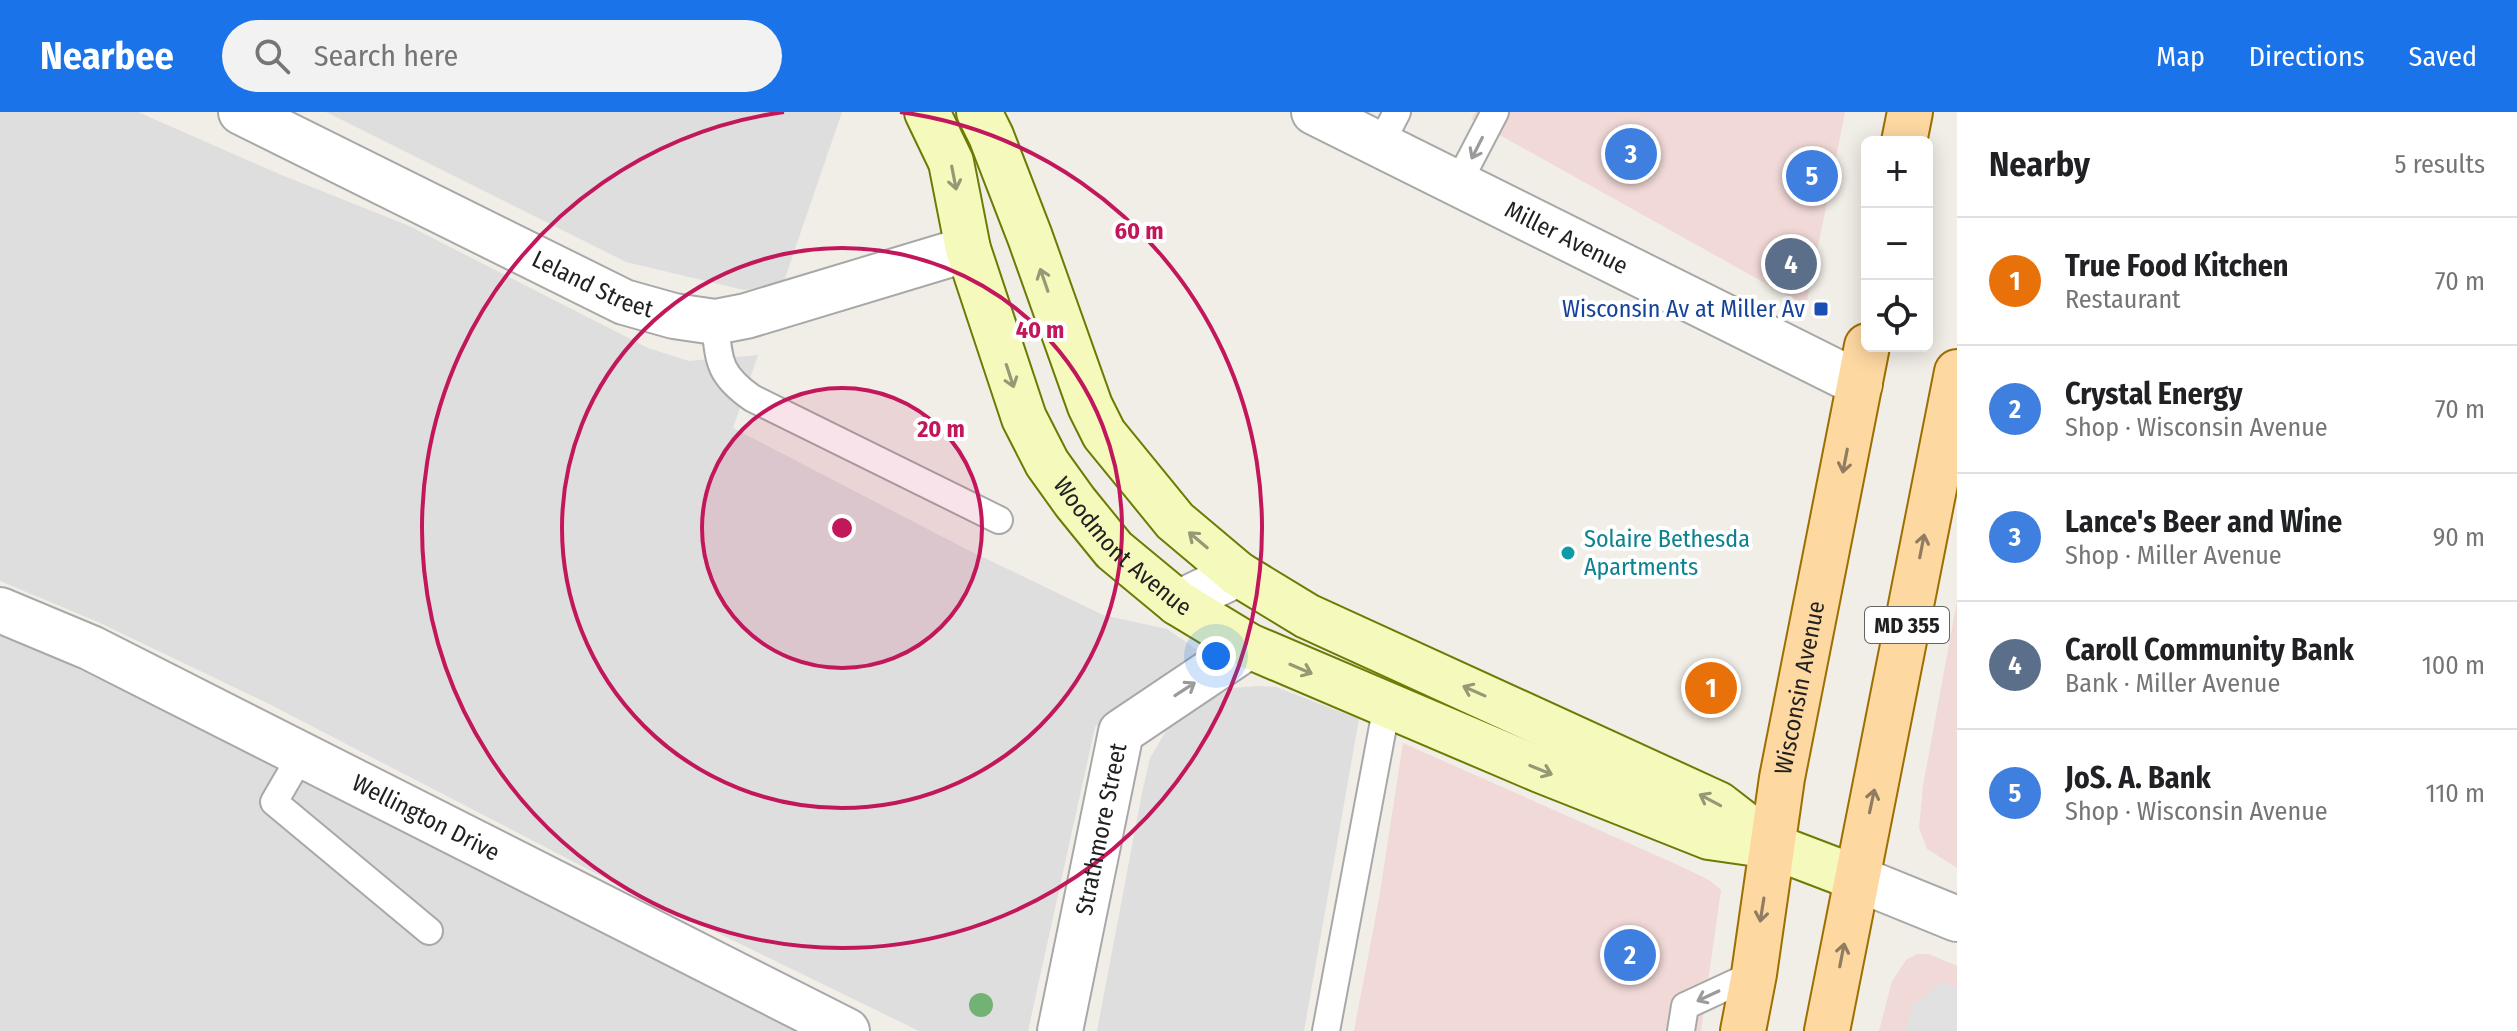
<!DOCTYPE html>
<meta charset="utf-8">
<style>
body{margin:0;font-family:"Fira Sans Condensed",sans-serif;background:#f2f2f2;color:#202124}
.controls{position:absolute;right:24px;top:24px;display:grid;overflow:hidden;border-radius:12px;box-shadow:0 4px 20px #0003}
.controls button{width:72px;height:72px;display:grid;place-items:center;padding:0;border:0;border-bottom:2px solid #e0e0e0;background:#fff;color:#202124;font:40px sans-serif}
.you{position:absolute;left:1216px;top:544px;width:28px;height:28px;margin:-20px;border:6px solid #fff;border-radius:50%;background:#1a73e8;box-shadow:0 0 0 12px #1a73e833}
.badge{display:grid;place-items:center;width:52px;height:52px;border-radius:50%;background:#1a73e8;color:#fff;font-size:26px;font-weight:700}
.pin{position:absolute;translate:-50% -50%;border:4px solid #fff;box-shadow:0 2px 8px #0006}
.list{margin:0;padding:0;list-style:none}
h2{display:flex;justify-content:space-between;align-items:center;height:104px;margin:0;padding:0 32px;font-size:34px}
h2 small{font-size:26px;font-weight:400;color:#757577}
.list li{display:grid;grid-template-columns:52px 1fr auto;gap:24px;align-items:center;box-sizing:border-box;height:128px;padding:0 32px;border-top:2px solid #e0e0e0}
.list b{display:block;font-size:30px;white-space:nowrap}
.list p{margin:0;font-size:26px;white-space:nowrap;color:#757577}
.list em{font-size:26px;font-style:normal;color:#757577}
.icon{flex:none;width:44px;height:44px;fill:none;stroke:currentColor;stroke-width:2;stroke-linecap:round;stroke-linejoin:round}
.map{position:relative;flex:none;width:1957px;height:919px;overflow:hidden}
header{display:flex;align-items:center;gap:48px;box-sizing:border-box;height:112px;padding:0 40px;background:#1a73e8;color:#fff}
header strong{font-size:38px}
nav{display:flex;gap:44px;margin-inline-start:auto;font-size:28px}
.search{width:560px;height:72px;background:#f2f2f2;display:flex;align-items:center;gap:20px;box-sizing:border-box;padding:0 28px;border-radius:44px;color:#757577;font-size:30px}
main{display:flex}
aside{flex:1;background:#fff}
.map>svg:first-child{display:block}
.residential{fill:#dfdede}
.commercial{fill:#f1d9d7}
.parking{fill:#e1e1e1}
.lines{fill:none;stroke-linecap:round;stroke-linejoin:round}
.lane-casing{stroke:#a8a8a8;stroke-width:30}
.street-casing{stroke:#a8a8a8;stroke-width:48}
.secondary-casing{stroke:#6b7b04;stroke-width:48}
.primary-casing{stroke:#9d6e00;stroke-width:48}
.lane{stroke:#fff;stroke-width:26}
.street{stroke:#fff;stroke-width:44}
.secondary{stroke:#f5fabc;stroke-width:44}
.primary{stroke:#fdd8a1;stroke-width:44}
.tree{fill:#72b375}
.oneway{stroke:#9b9b9b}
.oneway2{stroke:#969876}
.oneway3{stroke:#8f7c61}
.ring{fill:none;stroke:#c2185b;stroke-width:4}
.transit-dot{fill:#1a4fb4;stroke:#fff;stroke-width:3}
.culture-dot{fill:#0f9aa8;stroke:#fff;stroke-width:3}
.labels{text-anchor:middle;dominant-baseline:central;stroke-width:8;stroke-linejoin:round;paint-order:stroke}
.shield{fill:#fff;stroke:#646464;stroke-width:2}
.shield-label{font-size:22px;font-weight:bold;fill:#212121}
.street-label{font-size:24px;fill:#212121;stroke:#fff}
.transit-label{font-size:24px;fill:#164399;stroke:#fff;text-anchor:end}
.culture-label{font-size:24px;fill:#0d838f;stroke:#fff;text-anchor:start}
.centre{fill:#c2185b;stroke:#fff;stroke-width:4}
.ring-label{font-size:24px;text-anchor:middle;font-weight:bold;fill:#c2185b;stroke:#fff;stroke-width:8;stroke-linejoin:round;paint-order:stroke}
</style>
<header>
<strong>Nearbee</strong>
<div class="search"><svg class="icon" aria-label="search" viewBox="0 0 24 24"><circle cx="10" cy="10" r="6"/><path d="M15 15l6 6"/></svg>Search here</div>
<nav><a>Map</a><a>Directions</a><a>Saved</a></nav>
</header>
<main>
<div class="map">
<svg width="1957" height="919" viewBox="0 0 1957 919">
<rect width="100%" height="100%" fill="#f1eee7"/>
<!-- residential -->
<g class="residential">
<polygon points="0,0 138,0 279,62 407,113 648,236 689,249 758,243 733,316 966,437 1103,503 1167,517 1205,543 1095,615 1028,919 919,919 599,763 271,593 98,510 0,469"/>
<polygon points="326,0 842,0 783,172 744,178 626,150"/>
<polygon points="0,519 249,640 795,919 0,919"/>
<polygon points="1257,574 1276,575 1359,607 1304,919 1097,919 1142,681 1150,646 1166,619 1185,600 1233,576"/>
</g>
<!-- commercial -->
<g class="commercial">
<polygon points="1476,0 1845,0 1806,194 1471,7"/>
<polygon points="1957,489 1957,756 1927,737 1919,716 1923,674"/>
<polygon points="1403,631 1678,753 1709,768 1721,778 1701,919 1354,919 1379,787"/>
<polygon points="1917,842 1929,842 1957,854 1957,919 1879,919 1892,869 1906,848"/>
</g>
<!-- parking -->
<polygon class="parking" points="1943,870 1957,876 1957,919 1905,919 1913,893"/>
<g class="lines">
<!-- lane casing -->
<g class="lane-casing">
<g id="lane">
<polyline points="1380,33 1397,0"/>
<polyline points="1458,71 1495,0"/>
<path d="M715 210C719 249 718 262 752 286L999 408"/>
<polyline points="302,642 274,690 429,819"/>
<polyline points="1326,919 1387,593"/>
<polyline points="1681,919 1685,894 1754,862"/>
</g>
</g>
<!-- street casing -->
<g class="street-casing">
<g id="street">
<path id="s1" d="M241 0 624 190 674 204 715 210 746 204 968 137"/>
<path id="s2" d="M1314 0 1860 272"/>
<polyline points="1178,491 1238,462"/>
<path id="s3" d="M0 498 91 536 847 919"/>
<polyline points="1856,766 1957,807"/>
<path id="s4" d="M1060 919 1121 620 1249 534"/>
</g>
</g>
<!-- secondary casing -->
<g class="secondary-casing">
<g id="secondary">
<path id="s5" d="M927 0 951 50 968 137 1024 306 1047 351 1075 390 1114 438 1178 491 1249 534 1540 658 1709 725 1772 734 1856 766"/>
<polyline points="979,0 991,24 1030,125 1090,294 1104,322 1175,409 1238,462 1307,504 1718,692 1771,733"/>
</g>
</g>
<!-- primary casing -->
<g class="primary-casing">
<g id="primary">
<polyline points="1904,30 1910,0"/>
<path id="s6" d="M1743 919 1754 862 1782 666 1867 234"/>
<polyline points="1827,919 1957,260"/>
</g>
</g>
<!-- lane -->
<use href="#lane" class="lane"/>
<!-- street -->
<use href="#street" class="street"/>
<!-- secondary -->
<use href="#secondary" class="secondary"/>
<!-- primary -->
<use href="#primary" class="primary"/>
</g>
<!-- trees -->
<circle class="tree" cx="981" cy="893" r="12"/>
<!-- one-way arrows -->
<defs><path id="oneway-shaft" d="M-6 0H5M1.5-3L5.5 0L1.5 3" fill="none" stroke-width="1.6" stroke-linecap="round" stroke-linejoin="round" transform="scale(2)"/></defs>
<g class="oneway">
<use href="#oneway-shaft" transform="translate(1477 36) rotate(117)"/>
<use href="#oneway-shaft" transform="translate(1185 577) rotate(-33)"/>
<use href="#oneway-shaft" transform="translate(1708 884) rotate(155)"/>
</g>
<g class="oneway2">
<use href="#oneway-shaft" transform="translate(954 66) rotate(79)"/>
<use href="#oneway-shaft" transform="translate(1044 168) rotate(-109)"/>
<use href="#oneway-shaft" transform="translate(1010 264) rotate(72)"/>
<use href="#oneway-shaft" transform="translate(1198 428) rotate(-140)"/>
<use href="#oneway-shaft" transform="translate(1301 557) rotate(23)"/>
<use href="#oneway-shaft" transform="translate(1474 579) rotate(-156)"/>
<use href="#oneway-shaft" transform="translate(1541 658) rotate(22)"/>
<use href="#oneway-shaft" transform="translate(1710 688) rotate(-152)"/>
</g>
<g class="oneway3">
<use href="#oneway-shaft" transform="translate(1845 349) rotate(101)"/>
<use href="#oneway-shaft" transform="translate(1922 434) rotate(-79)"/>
<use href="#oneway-shaft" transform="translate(1872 689) rotate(-78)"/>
<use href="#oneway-shaft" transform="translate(1762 798) rotate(99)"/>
<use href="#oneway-shaft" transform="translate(1842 843) rotate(-79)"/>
</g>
<!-- distance rings -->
<circle cx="842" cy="416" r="140" fill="#c2185b" fill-opacity=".12"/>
<g class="ring">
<circle cx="842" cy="416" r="140"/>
<circle cx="842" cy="416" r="280"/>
<path d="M900 0A420 420 0 1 1 784 0"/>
</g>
<!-- markers -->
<rect class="transit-dot" x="1813" y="189" width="16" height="16" rx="4"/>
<circle class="culture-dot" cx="1568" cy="441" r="8"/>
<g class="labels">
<!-- shield labels -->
<rect class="shield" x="1865" y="495" width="84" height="36" rx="6"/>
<g class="shield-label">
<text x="1907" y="513">MD 355</text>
</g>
<!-- street labels -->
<g class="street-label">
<text stroke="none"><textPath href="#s2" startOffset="282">Miller Avenue</textPath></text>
<text stroke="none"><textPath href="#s1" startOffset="392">Leland Street</textPath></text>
<text stroke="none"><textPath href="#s5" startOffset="486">Woodmont Avenue</textPath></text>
<text stroke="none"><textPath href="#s6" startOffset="348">Wisconsin Avenue</textPath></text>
<text stroke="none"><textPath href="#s3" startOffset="474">Wellington Drive</textPath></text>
<text stroke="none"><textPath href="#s4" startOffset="206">Strathmore Street</textPath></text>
</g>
<!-- transit labels -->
<g class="transit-label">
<text x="1805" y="197">Wisconsin Av at Miller Av</text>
</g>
<!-- culture labels -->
<g class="culture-label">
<text x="1584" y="427">Solaire Bethesda<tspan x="1584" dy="28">Apartments</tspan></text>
</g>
</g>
<circle cx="842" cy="416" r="12" class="centre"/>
<g class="ring-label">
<text x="1139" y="127">60 m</text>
<text x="1040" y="226">40 m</text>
<text x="941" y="325">20 m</text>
</g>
</svg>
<div class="controls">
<button>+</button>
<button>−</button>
<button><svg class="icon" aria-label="locate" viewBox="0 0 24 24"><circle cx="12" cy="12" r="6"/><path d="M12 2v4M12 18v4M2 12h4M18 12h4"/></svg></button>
</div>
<div class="you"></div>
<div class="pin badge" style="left:1711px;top:576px;background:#e8710a">1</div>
<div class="pin badge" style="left:1630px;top:843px;background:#3f7fe0">2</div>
<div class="pin badge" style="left:1631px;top:42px;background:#3f7fe0">3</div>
<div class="pin badge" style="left:1791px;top:152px;background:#5c6f8a">4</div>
<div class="pin badge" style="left:1812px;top:64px;background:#3f7fe0">5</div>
</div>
<aside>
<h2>Nearby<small>5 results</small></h2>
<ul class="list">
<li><span class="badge" style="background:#e8710a">1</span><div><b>True Food Kitchen</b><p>Restaurant</p></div><em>70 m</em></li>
<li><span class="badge" style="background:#3f7fe0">2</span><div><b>Crystal Energy</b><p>Shop · Wisconsin Avenue</p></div><em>70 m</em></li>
<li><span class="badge" style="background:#3f7fe0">3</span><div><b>Lance's Beer and Wine</b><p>Shop · Miller Avenue</p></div><em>90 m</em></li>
<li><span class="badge" style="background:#5c6f8a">4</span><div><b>Caroll Community Bank</b><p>Bank · Miller Avenue</p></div><em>100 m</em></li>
<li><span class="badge" style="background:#3f7fe0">5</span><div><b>JoS. A. Bank</b><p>Shop · Wisconsin Avenue</p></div><em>110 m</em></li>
</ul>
</aside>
</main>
